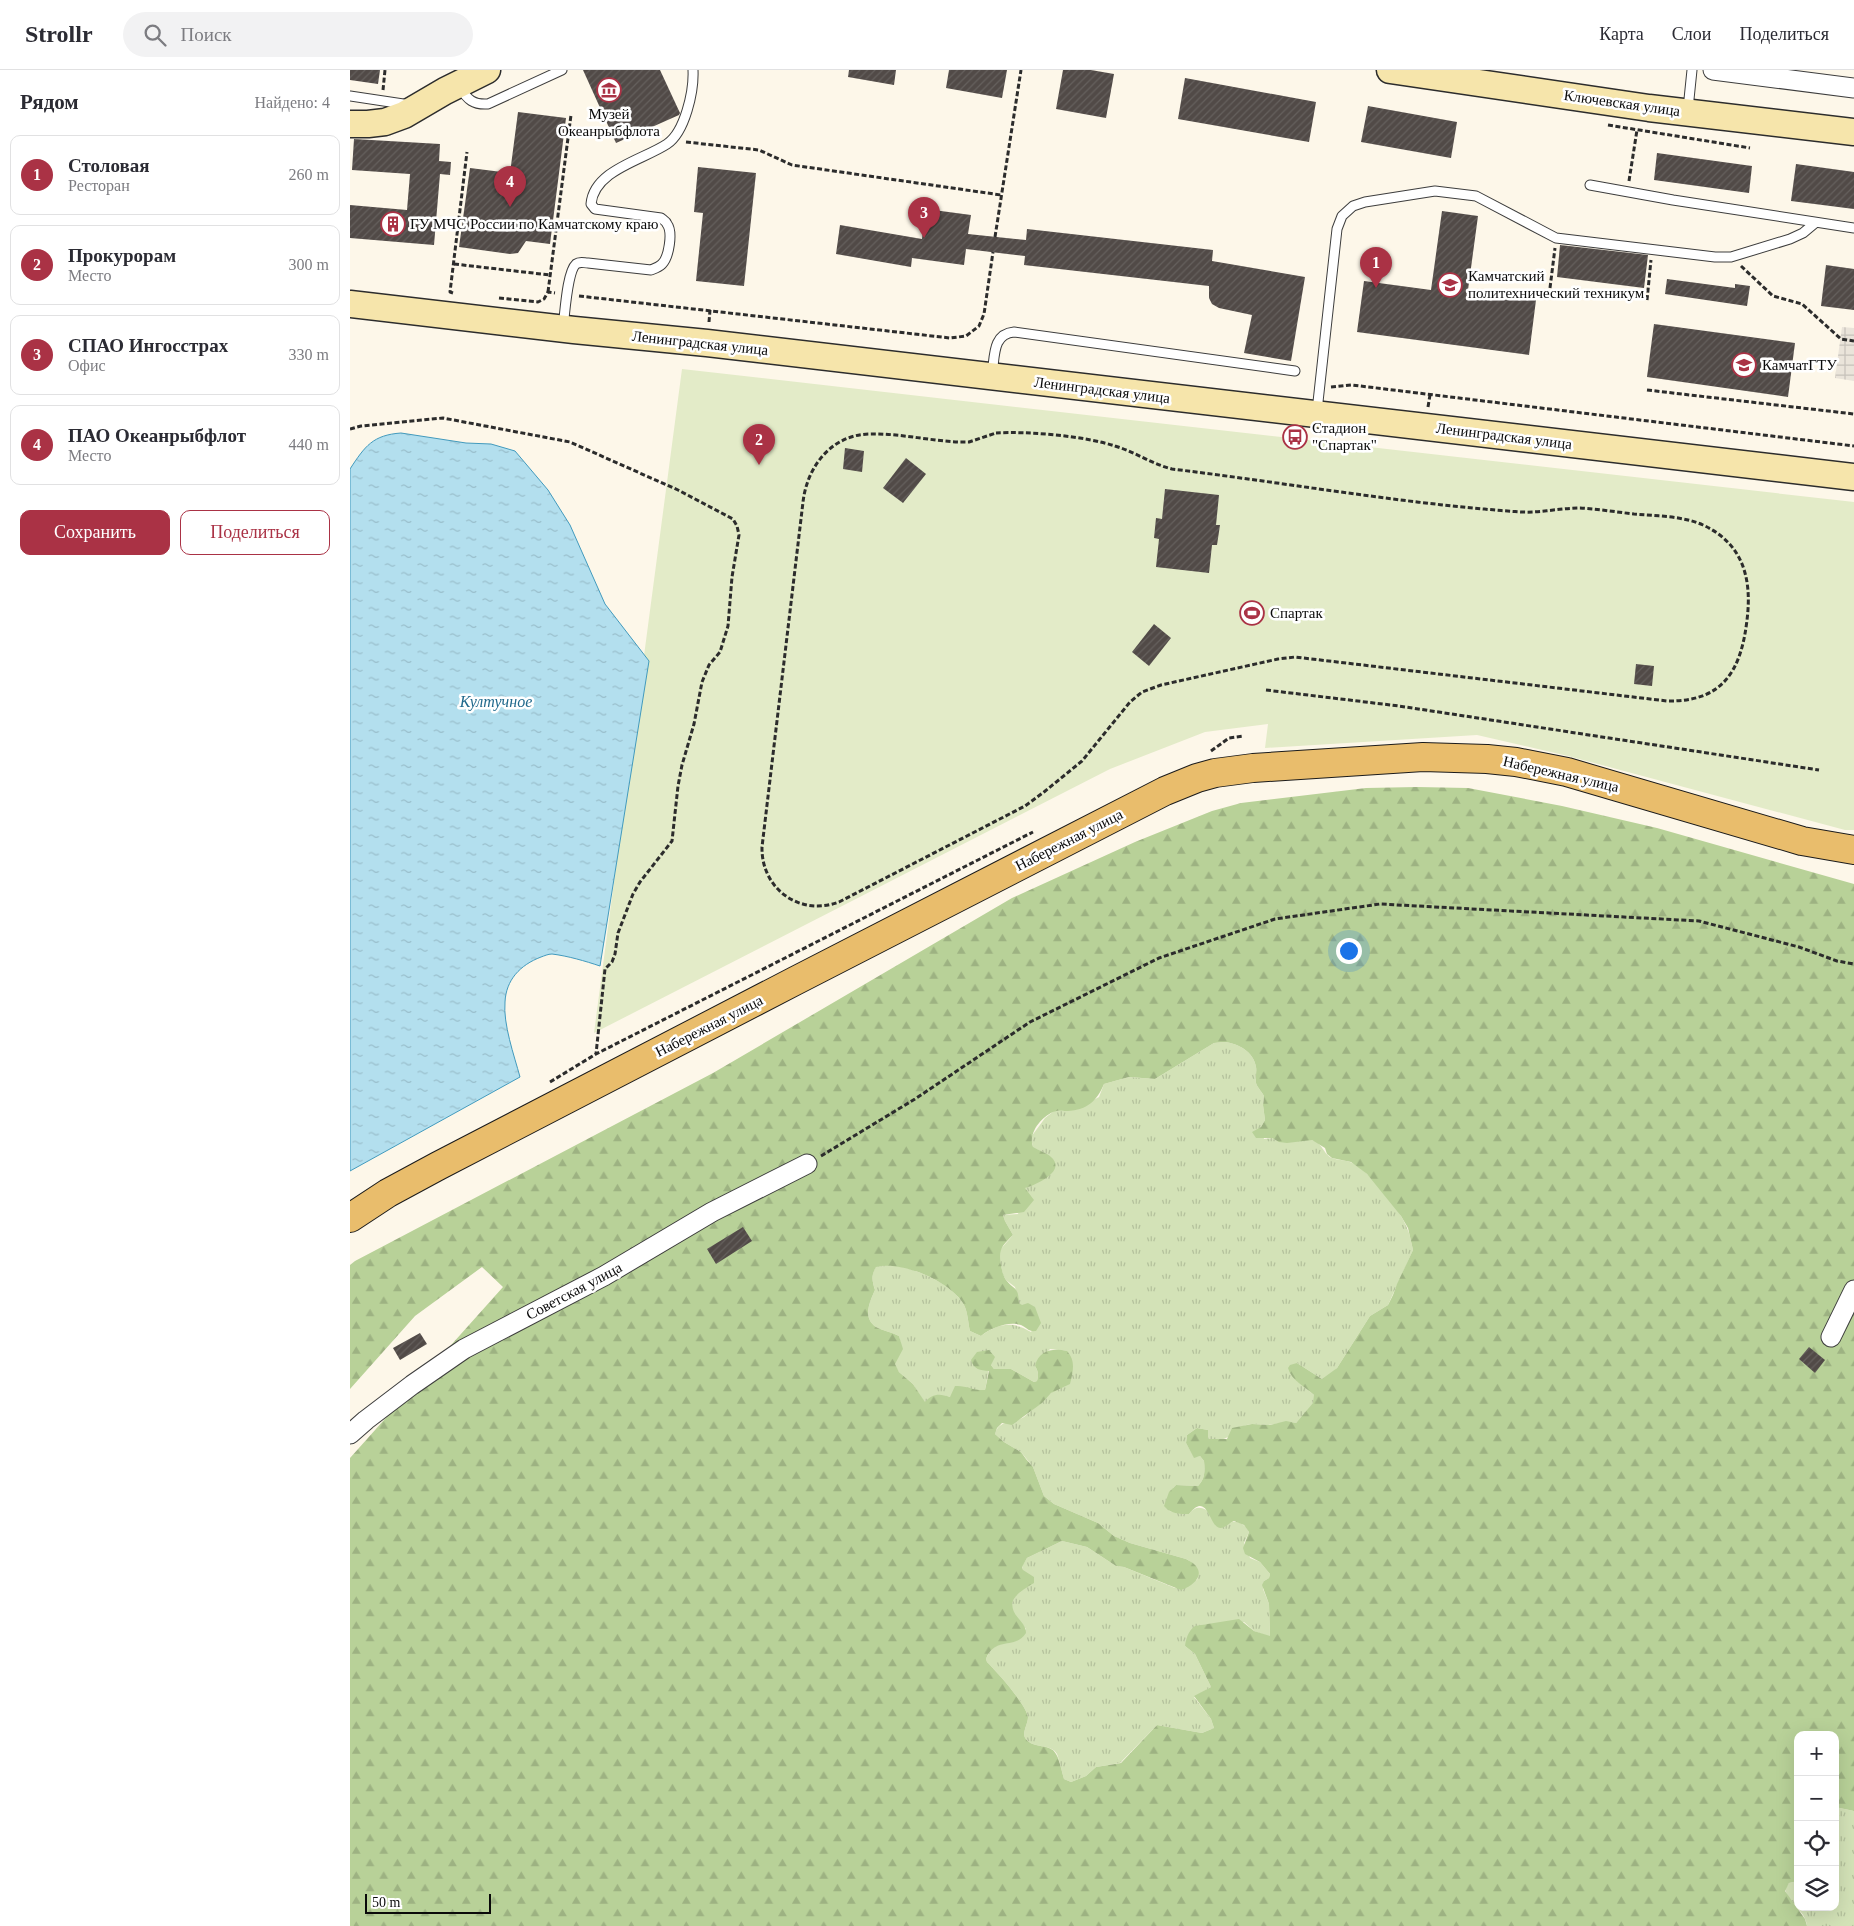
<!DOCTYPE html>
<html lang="ru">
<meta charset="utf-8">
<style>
body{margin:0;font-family:Georgia,serif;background:#f2f2f3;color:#2b2b33}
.controls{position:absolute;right:15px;bottom:15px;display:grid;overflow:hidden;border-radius:10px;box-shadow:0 5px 20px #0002}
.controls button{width:45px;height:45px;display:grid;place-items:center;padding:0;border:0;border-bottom:1px solid #e1e1e2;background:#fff;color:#2b2b33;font:25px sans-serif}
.scale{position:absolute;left:15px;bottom:12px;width:126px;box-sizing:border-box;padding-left:5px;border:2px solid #0a0a0a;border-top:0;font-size:14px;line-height:18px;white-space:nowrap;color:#0a0a0a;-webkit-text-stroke:4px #fff;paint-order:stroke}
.you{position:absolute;left:998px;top:880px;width:18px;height:18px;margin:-12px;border:4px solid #fff;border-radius:50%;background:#1a73e8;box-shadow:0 0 0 8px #1a73e833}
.badge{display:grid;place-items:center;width:32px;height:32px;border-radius:50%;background:#aa3245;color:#fff;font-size:16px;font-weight:700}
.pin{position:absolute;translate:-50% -41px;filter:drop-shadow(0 1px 2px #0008)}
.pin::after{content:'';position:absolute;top:26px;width:18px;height:15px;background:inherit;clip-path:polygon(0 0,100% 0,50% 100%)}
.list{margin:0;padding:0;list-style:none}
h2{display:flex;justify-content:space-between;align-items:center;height:65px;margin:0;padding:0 20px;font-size:21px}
h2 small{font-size:16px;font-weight:400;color:#7c7c81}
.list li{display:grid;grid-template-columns:32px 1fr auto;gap:15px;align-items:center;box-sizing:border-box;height:80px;margin:0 10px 10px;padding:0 10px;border:1px solid #e1e1e2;border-radius:10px}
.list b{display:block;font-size:19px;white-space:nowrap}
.list p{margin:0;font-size:16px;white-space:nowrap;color:#7c7c81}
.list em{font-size:16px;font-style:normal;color:#7c7c81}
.actions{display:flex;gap:10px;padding:15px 20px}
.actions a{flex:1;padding:11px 0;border:1px solid #aa3245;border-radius:10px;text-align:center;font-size:18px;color:#aa3245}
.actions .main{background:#aa3245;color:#fff}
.icon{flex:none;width:28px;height:28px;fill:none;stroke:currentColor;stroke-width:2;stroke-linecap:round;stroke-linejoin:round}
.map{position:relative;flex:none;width:1504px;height:1856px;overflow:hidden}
header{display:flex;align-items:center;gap:30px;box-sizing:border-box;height:70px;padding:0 25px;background:#fff;border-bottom:1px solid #e1e1e2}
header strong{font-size:24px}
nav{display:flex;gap:28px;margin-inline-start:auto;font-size:18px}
.search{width:350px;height:45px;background:#f2f2f3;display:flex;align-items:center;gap:12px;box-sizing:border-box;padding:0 18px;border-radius:28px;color:#7c7c81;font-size:19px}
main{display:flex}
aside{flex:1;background:#fff}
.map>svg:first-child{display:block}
.grass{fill:url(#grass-tufts)}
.forest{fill:url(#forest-firs);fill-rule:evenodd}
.pitch{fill:#e3ebc8}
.plaza{fill:url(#plaza-grid)}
.water{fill:url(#water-ripples);stroke:#429abd}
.building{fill:url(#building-hatch)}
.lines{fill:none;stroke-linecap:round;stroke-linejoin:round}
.lane-casing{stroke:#3d3d3d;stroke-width:11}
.street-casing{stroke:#3d3d3d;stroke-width:21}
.secondary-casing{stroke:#2c2c2c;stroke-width:29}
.primary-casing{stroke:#1b1b1b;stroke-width:30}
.path{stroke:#2c2c2c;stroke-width:3;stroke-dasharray:5 2.5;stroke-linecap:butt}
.lane{stroke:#fff;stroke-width:9}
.street{stroke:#fff;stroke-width:19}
.secondary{stroke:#f6e5ab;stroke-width:26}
.primary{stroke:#e9bd6c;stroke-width:28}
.labels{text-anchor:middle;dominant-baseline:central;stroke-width:5;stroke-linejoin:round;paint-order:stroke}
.street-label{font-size:15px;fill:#0a0a0a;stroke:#fff}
.poi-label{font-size:15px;fill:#0a0a0a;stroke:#fff;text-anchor:start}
.water-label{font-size:16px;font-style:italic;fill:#226a8d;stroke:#fff}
</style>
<header>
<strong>Strollr</strong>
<div class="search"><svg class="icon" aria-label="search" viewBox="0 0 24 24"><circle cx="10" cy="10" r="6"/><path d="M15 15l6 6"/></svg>Поиск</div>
<nav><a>Карта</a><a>Слои</a><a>Поделиться</a></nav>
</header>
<main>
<aside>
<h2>Рядом<small>Найдено: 4</small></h2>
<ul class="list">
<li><span class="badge">1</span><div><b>Столовая</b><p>Ресторан</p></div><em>260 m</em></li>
<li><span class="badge">2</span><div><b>Прокурорам</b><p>Место</p></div><em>300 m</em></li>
<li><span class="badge">3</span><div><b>СПАО Ингосстрах</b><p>Офис</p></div><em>330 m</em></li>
<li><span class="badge">4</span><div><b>ПАО Океанрыбфлот</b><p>Место</p></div><em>440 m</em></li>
</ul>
<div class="actions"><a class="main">Сохранить</a><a>Поделиться</a></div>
</aside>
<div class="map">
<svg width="1504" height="1856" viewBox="0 0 1504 1856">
<defs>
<pattern id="grass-tufts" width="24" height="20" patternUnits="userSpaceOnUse" patternTransform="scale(1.25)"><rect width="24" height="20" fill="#d3e2b7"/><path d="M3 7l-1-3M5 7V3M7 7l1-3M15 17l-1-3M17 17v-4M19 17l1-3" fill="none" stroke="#b4c19c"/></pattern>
<pattern id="forest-firs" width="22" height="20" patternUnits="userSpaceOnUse" patternTransform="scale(1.25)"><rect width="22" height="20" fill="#b8d198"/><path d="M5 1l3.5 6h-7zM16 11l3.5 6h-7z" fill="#9db282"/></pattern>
<pattern id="plaza-grid" width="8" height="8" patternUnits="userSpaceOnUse" patternTransform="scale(1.25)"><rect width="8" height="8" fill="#eae4da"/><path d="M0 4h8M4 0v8" fill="none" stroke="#c7c2ba"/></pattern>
<pattern id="water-ripples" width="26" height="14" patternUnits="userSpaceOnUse" patternTransform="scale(1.25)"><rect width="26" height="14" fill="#b3dfee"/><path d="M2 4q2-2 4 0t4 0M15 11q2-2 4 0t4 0" fill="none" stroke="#99becb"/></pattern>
<pattern id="building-hatch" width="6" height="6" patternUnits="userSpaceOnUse" patternTransform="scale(1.25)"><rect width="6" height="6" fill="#514a47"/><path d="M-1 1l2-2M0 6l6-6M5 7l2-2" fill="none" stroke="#65605d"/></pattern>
</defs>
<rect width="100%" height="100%" fill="#fdf7e9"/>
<!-- grass -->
<g class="grass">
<path d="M874 972C888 973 904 982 906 997 907 1002 905 1008 906 1013 907 1017 912 1022 914 1026L913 1035 915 1050 911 1057 914 1069 922 1068C936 1077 947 1067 962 1070 973 1073 973 1084 982 1088 987 1090 994 1090 1000 1092 1019 1100 1050 1139 1057 1158 1060 1164 1061 1172 1063 1180L1038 1235 1020 1246 987 1298 976 1308 972 1309 947 1293V1311L964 1325V1333L946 1353C935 1351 928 1354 918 1355 910 1355 902 1353 894 1356 876 1364 883 1372 857 1369L858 1360 847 1358 837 1365 836 1373 844 1387 850 1386 854 1391C855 1401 855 1409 848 1416L826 1415 823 1418 819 1441 839 1444C851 1428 864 1447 875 1456 883 1448 894 1452 899 1462L894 1473 900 1488 910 1492 920 1504 919 1508 914 1511 913 1519 919 1534 920 1567 904 1561 894 1552 852 1555 835 1576 845 1584 861 1617 844 1627 861 1649 864 1658 852 1663 807 1655 770 1693 746 1697 736 1706 721 1712 714 1709C712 1702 709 1689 707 1684 701 1673 683 1679 676 1669 671 1663 678 1655 678 1647 676 1634 647 1602 637 1592L636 1589C642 1574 652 1573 666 1571L676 1559C672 1553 664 1547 662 1539 660 1529 677 1513 672 1496L677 1488 712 1471 737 1477 766 1496 774 1497 825 1518 847 1510C851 1500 844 1493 836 1489L780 1473 764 1466 748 1453 704 1434 694 1426 683 1397 671 1382 654 1372 645 1364C649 1349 663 1354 674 1347 687 1337 700 1319 715 1316L717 1281 700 1279 685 1296C688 1301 689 1304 687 1311L684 1312 661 1299H644L641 1295 642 1283 635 1320 600 1327 593 1325 575 1333 563 1314 549 1302 544 1294 552 1279 549 1266C542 1262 533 1261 526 1257 512 1248 520 1231 525 1220 522 1210 521 1206 526 1196 551 1190 602 1212 614 1235 618 1243 618 1253 620 1261L631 1266C649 1253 663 1251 681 1262L689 1249 675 1235H671L669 1233 665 1217 656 1210 653 1205 649 1186V1181L663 1165 655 1151 653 1145 668 1144 675 1118 697 1084 683 1078 681 1067 695 1048 704 1041 725 1040 749 1027 754 1014 779 1007 805 1009 864 973Z"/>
<path d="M1485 1737 1504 1741V1856H1457C1456 1841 1438 1833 1435 1819L1439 1813 1448 1811V1837H1485Z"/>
</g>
<!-- forest -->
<path class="forest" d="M1067 717 1118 718 1212 736 1307 758 1504 814V1741L1485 1737V1665H1448V1811L1439 1813 1435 1821 1455 1849 1457 1856H0V1388L153 1217 132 1197 65 1246 0 1319V1195L5 1191 363 1003 662 828 785 772 862 741 891 733 1016 718ZM874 972C888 973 904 982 906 997 907 1002 905 1008 906 1013 907 1017 912 1022 914 1026L913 1035 915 1050 911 1057 902 1062 906 1068H922L929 1072 937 1073 962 1070 975 1078 977 1084 982 1088 1001 1092 1017 1104 1051 1146 1058 1158 1063 1180 1047 1214 1043 1225 1038 1235 1020 1246 987 1298 972 1309 947 1293 940 1295 938 1298C941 1310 955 1317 964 1325L963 1333 946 1353 936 1351 920 1355 902 1354 882 1358 877 1369H858V1360L847 1358 837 1365 836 1373 844 1388 850 1386 854 1391C855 1401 855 1409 848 1416L826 1415 819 1422 814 1436C821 1444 829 1444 839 1444 858 1420 859 1457 870 1458 875 1458 879 1453 884 1451L894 1455 899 1462 893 1478 895 1484 910 1492 920 1504 919 1508 914 1511 912 1515 919 1534 920 1566 904 1561 889 1549 845 1556C838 1561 836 1569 835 1576L845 1584 861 1617 844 1626 861 1649 864 1658 852 1663 807 1655 771 1693 746 1697 736 1706 721 1712 714 1709C712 1702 709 1688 706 1684 701 1673 683 1679 676 1669 671 1663 678 1655 678 1647 676 1634 647 1602 637 1592L636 1589C645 1566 665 1580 676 1563 676 1557 673 1554 669 1549 653 1531 669 1522 684 1513V1507L673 1500 672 1497 677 1488 712 1471 737 1477 766 1496 774 1497 831 1520C850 1513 857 1499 836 1489L780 1473 764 1466 748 1453 704 1434 694 1426 683 1397 676 1389 671 1382 654 1372 645 1364 647 1358 652 1353 662 1355 692 1333 701 1323 720 1314C723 1301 726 1291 717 1281 703 1278 689 1280 685 1296 688 1301 689 1304 687 1311L684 1312 661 1299H644L641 1295 645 1287 639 1280 627 1282 621 1290C624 1300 630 1300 639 1301L635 1320C624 1321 616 1315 605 1316L600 1327C589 1323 582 1324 575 1332L563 1314 549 1302 545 1294 553 1279 549 1266C542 1262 533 1261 526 1257 512 1248 520 1231 525 1220 522 1210 521 1206 526 1197 551 1190 602 1212 614 1235 618 1243 618 1253 620 1261L631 1266C641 1258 658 1251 671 1255 677 1258 679 1262 686 1261L691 1253 685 1237 678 1233 672 1235 669 1233C668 1216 665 1221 656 1210 653 1206 652 1200 651 1195 648 1179 652 1176 663 1165L655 1151 653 1145 674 1142 684 1130 675 1118C686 1115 717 1101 701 1087 696 1082 689 1081 683 1077 678 1064 690 1048 703 1042 707 1040 714 1041 718 1041 737 1040 747 1031 754 1014L779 1007 805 1009 864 973Z"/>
<!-- pitch -->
<polygon class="pitch" points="332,299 1504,432 1504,760 1495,760 1218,686 1127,665 915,678 918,654 855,662 760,699 244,963"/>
<!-- plaza -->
<polygon class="plaza" points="1492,257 1504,258 1504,311 1485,308"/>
<!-- water -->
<path class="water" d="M51 363 116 373 141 374 165 381 198 420 220 455 255 534 299 591 250 896C235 891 218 886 202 884 198 884 194 886 191 887 170 895 156 910 155 932 153 954 164 985 170 1007L0 1101V399C15 376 23 365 51 363Z"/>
<!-- building -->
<g class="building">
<polygon points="0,0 30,0 28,14 0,10"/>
<polygon points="233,0 310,0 330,43 329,45 266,73"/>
<polygon points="499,0 546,0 544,15 498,7"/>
<polygon points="599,0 657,0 652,28 596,18"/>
<polygon points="713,0 741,0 764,4 756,48 706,39"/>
<polygon points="835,8 966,32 959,72 828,49"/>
<polygon points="1018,36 1107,52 1101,88 1011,72"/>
<polygon points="168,42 216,48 200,174 176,171 168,183 160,184 109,177 120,98 160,103"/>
<polygon points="4,69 90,74 89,91 101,92 100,105 90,104 84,175 0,168 0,135 57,140 60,104 2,100"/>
<polygon points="1307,83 1402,96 1399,123 1304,110"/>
<polygon points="1446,94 1504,102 1504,139 1441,131"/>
<polygon points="348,97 406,103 394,216 346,211 353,143 344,142"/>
<polygon points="576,139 621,145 618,164 676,170 677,159 863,180 862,191 955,207 941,291 894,283 902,245 869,238 862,234 859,228 859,216 674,195 675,186 616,179 614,195 562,188 561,197 486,184 490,155 572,169"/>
<polygon points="1092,141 1128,146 1118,220 1186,230 1179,285 1007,262 1014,211 1081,220"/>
<polygon points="1210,175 1298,185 1294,218 1207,207"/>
<polygon points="1476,195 1504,199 1504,240 1471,236"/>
<polygon points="1317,209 1385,218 1385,214 1400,216 1397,236 1315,224"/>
<polygon points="1304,254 1445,273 1438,327 1297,307"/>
<polygon points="495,378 514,381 512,402 493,399"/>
<polygon points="556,388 576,404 553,433 533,418"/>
<polygon points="815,419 869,425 866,455 870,455 867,475 862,475 859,503 806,497 809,469 804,468 806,448 812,449"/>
<polygon points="804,554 821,568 799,596 782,582"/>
<polygon points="1286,594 1304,596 1302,616 1284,614"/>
<polygon points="393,1157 402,1171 366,1194 357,1179"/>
<polygon points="70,1263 77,1274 50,1290 43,1278"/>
<polygon points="1459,1277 1475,1290 1465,1303 1449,1289"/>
</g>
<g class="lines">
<!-- lane casing -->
<g class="lane-casing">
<g id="lane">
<path d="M110 17C117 30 124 35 138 34L212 0"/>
<polyline points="0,26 60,35"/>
<polyline points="1338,39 1342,0"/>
<polyline points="1240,115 1323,130 1504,158"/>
<path d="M213 257C215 244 217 202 226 194 230 191 234 193 238 193L301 200C306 198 309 197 312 194 319 187 323 162 317 154 316 151 313 150 311 148L245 139 241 134C244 100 293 90 317 74 335 62 344 21 343 0"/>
<path d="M642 304C645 287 642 264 664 262L945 301"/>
<polyline points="967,341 987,159 992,146 1003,136 1015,132 1085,121 1126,126 1206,168 1365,187 1381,187 1440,169 1453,163 1465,153"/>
</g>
</g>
<!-- street casing -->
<g class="street-casing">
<g id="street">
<polyline points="1363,0 1504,18"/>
<polyline points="1481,1267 1504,1220"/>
<polyline points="0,1364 16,1350 62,1315 114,1279 254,1206 362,1142 457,1094"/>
</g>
</g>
<!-- secondary casing -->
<g class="secondary-casing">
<g id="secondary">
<polyline points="1040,0 1299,38 1504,62"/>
<polyline points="0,54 18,54 35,52 54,45 95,21 137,0"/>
<polyline points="0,234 224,260 357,273 1504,407"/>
</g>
</g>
<!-- primary casing -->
<g class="primary-casing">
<path id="primary" d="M0 1148 38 1123 88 1096C330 971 572 844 815 721L847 708 865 703 903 698 1073 687 1137 689 1166 692 1217 702 1452 771 1504 780"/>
</g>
<!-- path -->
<g class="path">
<polyline points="33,20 35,0"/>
<polyline points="1258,55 1400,78"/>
<polyline points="336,72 409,80 442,95 651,125"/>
<polyline points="1279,111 1287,60"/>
<polyline points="207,152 220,153"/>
<polyline points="645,167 671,0"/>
<polyline points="104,194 200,205"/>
<polyline points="1391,196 1423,226 1452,234 1491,269 1504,271"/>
<polyline points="1200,218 1205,178"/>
<polyline points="198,222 221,45"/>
<polyline points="103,223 100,222 117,82"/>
<polyline points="229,226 600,268 616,266 629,256 634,244 643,182"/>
<polyline points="149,228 188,232 194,229 198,222 205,223"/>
<polyline points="1297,230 1301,190"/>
<polyline points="359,252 360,240"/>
<polyline points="981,317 1002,315 1504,376"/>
<polyline points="1297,320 1504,344"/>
<polyline points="1078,337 1080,325"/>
<polyline points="0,359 11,356 93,348 220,372 328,420 383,449 387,456 389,465 382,507 378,556 370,582 359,595 352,612 344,654 332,695 328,716 322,771 290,812 283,824 268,863 265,884 262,892 255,899 246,984"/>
<path d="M646 363C678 361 735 366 765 376 785 382 802 394 822 399 938 413 1054 434 1171 442 1191 443 1210 438 1230 438 1248 439 1266 442 1284 444 1307 446 1333 446 1353 455 1394 474 1402 510 1397 550 1391 601 1373 632 1317 631L945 587 928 589 811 615 792 622 780 632 732 691 694 722 675 736 489 832C449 847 411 818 412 777L453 432C457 397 481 365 519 364 549 363 580 371 610 372H619Z"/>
<polyline points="916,620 1049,636 1469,700"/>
<polyline points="861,681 879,668 894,666"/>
<polyline points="200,1012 246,984 683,762"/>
<polyline points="471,1086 565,1029 680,952 809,888 925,849 1030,834 1349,851 1449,877 1487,891 1504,894"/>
</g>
<!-- lane -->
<use href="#lane" class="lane"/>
<!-- street -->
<use href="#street" class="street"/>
<!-- secondary -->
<use href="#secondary" class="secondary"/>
<!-- primary -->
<use href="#primary" class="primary"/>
</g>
<!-- icons -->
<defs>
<g id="museum-ring" transform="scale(1.25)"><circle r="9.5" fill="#fff" stroke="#aa3245" stroke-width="1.5"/><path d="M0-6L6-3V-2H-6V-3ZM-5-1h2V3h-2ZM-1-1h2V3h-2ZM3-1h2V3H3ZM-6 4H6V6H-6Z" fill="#aa3245"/></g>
<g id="building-ring" transform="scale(1.25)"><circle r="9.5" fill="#fff" stroke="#aa3245" stroke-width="1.5"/><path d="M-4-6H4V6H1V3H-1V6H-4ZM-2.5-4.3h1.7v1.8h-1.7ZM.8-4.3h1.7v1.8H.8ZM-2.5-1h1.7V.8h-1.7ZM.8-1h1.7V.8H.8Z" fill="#aa3245"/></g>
<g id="university-ring" transform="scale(1.25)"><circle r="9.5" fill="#fff" stroke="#aa3245" stroke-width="1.5"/><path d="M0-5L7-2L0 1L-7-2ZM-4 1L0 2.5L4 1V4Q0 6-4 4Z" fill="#aa3245"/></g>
<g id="bus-ring" transform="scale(1.25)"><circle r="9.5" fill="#fff" stroke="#aa3245" stroke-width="1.5"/><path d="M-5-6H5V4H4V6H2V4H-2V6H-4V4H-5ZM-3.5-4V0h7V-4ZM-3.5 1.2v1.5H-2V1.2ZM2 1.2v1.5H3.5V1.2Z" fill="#aa3245"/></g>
<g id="stadium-ring" transform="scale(1.25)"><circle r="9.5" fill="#fff" stroke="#aa3245" stroke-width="1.5"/><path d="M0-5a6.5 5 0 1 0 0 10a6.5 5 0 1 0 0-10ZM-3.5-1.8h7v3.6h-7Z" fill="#aa3245"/></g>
</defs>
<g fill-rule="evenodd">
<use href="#museum-ring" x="259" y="20"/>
<use href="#building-ring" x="43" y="154"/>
<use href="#university-ring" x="1100" y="215"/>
<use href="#university-ring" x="1394" y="295"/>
<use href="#bus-ring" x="945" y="367"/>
<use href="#stadium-ring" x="902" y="543"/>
</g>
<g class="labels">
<!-- street labels -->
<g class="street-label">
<text transform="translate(1272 33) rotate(8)">Ключевская улица</text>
<text transform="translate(350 273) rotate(6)">Ленинградская улица</text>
<text transform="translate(752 320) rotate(7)">Ленинградская улица</text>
<text transform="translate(1154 366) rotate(7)">Ленинградская улица</text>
<text transform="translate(1211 704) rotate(13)">Набережная улица</text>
<text transform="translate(719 770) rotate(-27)">Набережная улица</text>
<text transform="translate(359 956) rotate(-27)">Набережная улица</text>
<text transform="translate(224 1221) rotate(-28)">Советская улица</text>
</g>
<!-- poi labels -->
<g class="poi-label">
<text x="259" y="44" text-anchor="middle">Музей<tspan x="259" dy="17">Океанрыбфлота</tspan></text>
<text x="60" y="154">ГУ МЧС России по Камчатскому краю</text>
<text x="1118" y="206">Камчатский<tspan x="1118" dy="17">политехнический техникум</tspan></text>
<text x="1412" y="295">КамчатГТУ</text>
<text x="962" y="358">Стадион<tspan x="962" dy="17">"Спартак"</tspan></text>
<text x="920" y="543">Спартак</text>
</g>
<!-- water labels -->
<g class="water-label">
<text x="146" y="631">Култучное</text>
</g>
</g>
</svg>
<div class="controls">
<button>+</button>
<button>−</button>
<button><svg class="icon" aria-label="locate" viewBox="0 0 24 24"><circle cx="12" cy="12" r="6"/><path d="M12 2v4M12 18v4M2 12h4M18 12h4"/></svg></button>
<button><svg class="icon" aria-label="layers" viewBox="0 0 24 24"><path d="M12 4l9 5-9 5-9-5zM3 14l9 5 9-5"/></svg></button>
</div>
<div class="scale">50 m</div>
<div class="you"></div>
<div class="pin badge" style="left:1026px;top:218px">1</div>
<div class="pin badge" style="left:409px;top:395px">2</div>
<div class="pin badge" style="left:574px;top:168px">3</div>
<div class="pin badge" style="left:160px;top:137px">4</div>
</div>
</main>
